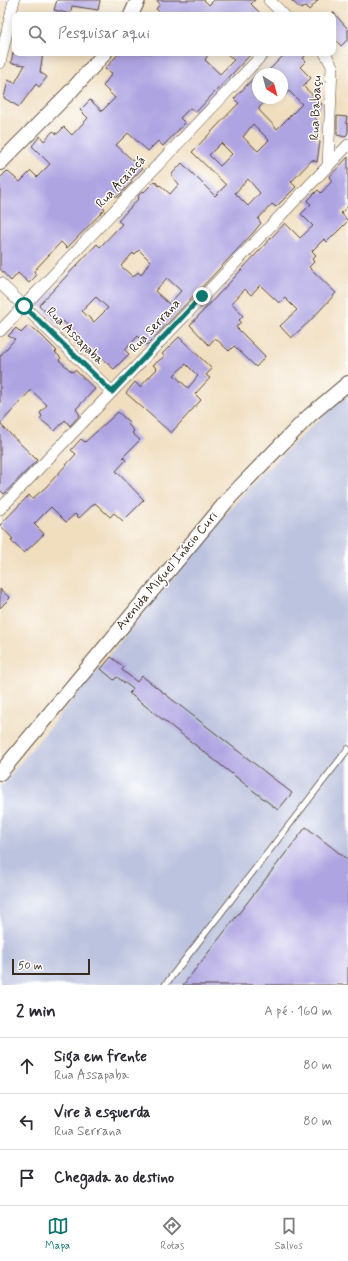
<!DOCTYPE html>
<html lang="pt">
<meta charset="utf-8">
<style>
body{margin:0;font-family:Mynerve,sans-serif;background:#f7f7f7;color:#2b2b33}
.compass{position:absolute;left:252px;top:68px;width:36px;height:36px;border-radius:50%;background:#fff;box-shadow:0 2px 10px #0003;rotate:144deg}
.scale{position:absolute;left:12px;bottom:10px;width:78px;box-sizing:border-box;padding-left:4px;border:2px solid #3b2a1e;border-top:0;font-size:11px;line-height:14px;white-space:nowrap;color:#3b2a1e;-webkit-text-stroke:3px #fff;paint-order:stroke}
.stop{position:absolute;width:12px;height:12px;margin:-9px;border:3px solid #0f766e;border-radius:50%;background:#fff}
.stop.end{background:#0f766e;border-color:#fff;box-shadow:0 1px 4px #0008}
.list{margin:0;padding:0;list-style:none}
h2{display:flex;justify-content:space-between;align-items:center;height:52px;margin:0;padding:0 16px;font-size:17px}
h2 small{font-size:13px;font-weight:400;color:#7c7c81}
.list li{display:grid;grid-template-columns:26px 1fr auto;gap:12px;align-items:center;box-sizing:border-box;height:56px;padding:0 16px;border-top:1px solid #e1e1e2}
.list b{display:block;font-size:15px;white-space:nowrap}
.list p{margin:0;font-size:13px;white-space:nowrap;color:#7c7c81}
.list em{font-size:13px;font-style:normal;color:#7c7c81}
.icon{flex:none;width:22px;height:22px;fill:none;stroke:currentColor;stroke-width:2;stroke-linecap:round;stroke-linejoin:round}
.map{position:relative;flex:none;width:348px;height:985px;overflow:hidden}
.search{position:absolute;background:#fff;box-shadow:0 2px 10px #0003;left:12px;right:12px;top:12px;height:44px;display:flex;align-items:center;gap:10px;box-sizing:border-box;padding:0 14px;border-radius:8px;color:#7c7c81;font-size:15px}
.sheet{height:220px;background:#fff}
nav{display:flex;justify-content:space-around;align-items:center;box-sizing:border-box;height:56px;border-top:1px solid #e1e1e2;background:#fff;font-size:11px;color:#7c7c81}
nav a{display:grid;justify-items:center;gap:2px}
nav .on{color:#0f766e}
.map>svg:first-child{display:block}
.industrial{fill:#bcc3de}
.building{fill:#afa4e2;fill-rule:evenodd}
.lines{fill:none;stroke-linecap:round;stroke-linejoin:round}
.service-casing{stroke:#564536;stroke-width:7}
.minor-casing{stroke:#564536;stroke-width:12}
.tertiary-casing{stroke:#564536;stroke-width:16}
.service{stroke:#fff;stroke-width:5.5}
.minor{stroke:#fff;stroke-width:11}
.tertiary{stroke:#fff;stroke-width:14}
.route{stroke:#0f766e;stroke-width:5}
.labels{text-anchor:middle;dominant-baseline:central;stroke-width:3;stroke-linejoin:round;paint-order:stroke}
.street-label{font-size:13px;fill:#3b2a1e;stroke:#fff}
</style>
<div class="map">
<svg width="348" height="985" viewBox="0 0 348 985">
<rect width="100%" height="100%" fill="#fff"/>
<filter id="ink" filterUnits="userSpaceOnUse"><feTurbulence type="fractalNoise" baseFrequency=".025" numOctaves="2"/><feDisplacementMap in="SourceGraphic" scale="8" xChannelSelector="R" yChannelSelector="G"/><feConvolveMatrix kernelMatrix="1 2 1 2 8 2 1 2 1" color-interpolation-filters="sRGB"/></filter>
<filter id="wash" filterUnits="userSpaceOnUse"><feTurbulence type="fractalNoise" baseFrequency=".012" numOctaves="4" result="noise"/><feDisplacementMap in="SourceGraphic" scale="16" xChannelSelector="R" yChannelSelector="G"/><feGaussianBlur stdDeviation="0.9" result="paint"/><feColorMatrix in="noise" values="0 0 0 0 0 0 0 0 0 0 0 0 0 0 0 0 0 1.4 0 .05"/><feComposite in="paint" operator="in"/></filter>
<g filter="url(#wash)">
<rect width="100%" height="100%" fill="#f0debf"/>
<!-- industrial -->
<polygon class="industrial" points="348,393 348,985 0,985 0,787 248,488 311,427"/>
<g id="blocks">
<!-- building -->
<g class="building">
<polygon points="57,0 100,0 98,10 72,6 70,14 54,10"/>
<polygon points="156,0 204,0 209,5 214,0 255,0 251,4 262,15 163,15 156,9 160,4"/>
<polygon points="291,0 318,0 309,10 305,6 301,9"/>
<polygon points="333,12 348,29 348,39 341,46 333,37"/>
<polygon points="13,53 43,53 40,72 47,77 39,87 36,84 19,107 4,98 8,80 15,83 25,65 11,63"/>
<polygon points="119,53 209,53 205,60 220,74 234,60 226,53 252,53 196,112 190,108 180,118 185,123 163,146 158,141 148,151 128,133 116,145 142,169 131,180 132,182 117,197 112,193 101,205 105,209 67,248 61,242 34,271 36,276 29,283 18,273 11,281 0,269 0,178 7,171 20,182 31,171 37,177 50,164 32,146 40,136 44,141 53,131 57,134 64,127 72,135 88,118 80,110 90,100 102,111 115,98 103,86 112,73 105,69"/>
<path d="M286 53H308L303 58 306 61 300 67 311 78 303 86 322 104 313 116 319 122 314 137 320 142 317 162 312 160 291 182 296 187 276 207 272 204 258 219 261 223 253 233 151 341 147 345 138 336 125 350 129 354 114 369 92 350 89 352 75 342 80 337 63 321 58 325 39 305 97 244 100 247 122 224 118 221 139 198 138 196 143 191 144 192 155 181 159 186 160 185 170 194 179 184 171 175 182 163 215 196 226 185 192 152 239 103 234 99 258 73V98H268L259 108V110L277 129 302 104 289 91 282 99V74H265ZM253 124 269 140 258 151 243 137ZM221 143 232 154 220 166 209 155ZM248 179 260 193 248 206 235 193ZM139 250 150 261 141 275 138 272 133 277 121 266 133 253 134 255ZM167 278 181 291 169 304 155 291ZM96 297 108 308 94 322 82 311Z"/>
<polygon points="337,116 347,117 346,123 348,124 348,133 345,137 337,135"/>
<polygon points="348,157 348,206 341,213 348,221 327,242 324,239 312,251 316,255 312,259 314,262 309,267 336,293 309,322 291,338 280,326 297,310 285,298 279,303 260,285 251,295 245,289 232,303 243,316 239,320 241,322 236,327 265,356 264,358 256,367 234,346 229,351 215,338 209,345 190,325 285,223 300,238 313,226 301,214 311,204 307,201 318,190 321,193 332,181 329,177"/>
<polygon points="28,326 38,332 57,351 55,352 61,358 59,360 72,372 75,370 95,389 76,409 80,415 70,426 65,420 55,431 40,419 42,416 40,413 47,405 31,390 0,424 0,356 15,339 8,336 16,328 21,333"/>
<path d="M179 337 212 369 206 375 210 378 195 394 201 400 171 433 126 393 135 382 140 387 153 373 157 369 153 365 165 356 162 354ZM186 364 198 376 188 388 174 375Z"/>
<polygon points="118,412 129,422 127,423 134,431 132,433 140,440 123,457 126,460 116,471 144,500 123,521 114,513 110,517 95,503 79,518 75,514 66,522 51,507 34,524 44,534 24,553 11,541 13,539 0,525 29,495 32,499 46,487 76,454 71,450 81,439 85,442"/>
<polygon points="0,424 37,460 4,494 0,490"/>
<polygon points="0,589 10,598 0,608"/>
<polygon points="111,657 124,667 122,670 137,682 142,676 292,793 278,810 129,693 133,689 117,677 114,680 101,669"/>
<polygon points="306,827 348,860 348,985 183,985"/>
</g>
</g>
</g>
<g filter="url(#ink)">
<use href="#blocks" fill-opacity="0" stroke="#564536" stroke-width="1"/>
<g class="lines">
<!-- service casing -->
<g class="service-casing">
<polyline id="service" points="165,985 348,749"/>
</g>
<!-- minor casing -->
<g class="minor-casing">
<g id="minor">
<polyline points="269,0 284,15"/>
<polyline points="325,53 332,66 328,167"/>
<polyline points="0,63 14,0"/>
<polyline points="0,283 112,392"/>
<polyline points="0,331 264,53"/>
<polyline points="0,509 348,145"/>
</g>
</g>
<!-- tertiary casing -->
<g class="tertiary-casing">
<g id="tertiary">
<polyline points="131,15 138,0"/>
<polyline points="0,163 71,91 105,53"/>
<polyline points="0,773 231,496 309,416 348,383"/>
</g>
</g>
<!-- service -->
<use href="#service" class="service"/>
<!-- minor -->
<use href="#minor" class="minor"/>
<!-- tertiary -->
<use href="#tertiary" class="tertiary"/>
</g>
</g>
<g class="lines" filter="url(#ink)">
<!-- route -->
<polyline class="route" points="24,306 112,392 202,296"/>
</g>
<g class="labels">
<!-- street labels -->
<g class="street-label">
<text transform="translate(316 108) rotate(-88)">Rua Babaçu</text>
<text transform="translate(121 182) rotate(-47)">Rua Acaiacá</text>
<text transform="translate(155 326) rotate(-47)">Rua Serrana</text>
<text transform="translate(75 336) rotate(45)">Rua Assapaba</text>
<text transform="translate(167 571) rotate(-50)">Avenida Miguel Inácio Curi</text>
</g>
</g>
</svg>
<svg class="compass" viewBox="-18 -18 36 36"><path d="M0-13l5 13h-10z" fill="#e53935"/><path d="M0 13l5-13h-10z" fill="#7c7c81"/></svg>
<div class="scale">50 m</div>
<div class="stop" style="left:24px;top:306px"></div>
<div class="stop end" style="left:202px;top:296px"></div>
<div class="search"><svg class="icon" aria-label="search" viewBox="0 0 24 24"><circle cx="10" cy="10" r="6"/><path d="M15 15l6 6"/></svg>Pesquisar aqui</div>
</div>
<section class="sheet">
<h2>2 min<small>A pé · 160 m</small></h2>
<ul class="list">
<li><svg class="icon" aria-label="ahead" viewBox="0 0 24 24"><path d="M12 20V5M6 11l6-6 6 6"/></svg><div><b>Siga em frente</b><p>Rua Assapaba</p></div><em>80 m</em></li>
<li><svg class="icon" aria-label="left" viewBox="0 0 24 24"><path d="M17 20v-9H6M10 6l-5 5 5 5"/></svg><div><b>Vire à esquerda</b><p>Rua Serrana</p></div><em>80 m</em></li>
<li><svg class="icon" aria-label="arrive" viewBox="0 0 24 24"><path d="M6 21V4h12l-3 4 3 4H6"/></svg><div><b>Chegada ao destino</b></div></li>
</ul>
</section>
<nav>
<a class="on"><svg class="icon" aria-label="map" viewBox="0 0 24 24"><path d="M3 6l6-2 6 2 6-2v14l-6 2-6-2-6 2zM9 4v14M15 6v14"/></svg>Mapa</a>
<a><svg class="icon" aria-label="directions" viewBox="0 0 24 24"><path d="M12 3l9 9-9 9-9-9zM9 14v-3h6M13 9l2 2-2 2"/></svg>Rotas</a>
<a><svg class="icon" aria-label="saved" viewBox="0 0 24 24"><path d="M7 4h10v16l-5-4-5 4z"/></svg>Salvos</a>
</nav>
